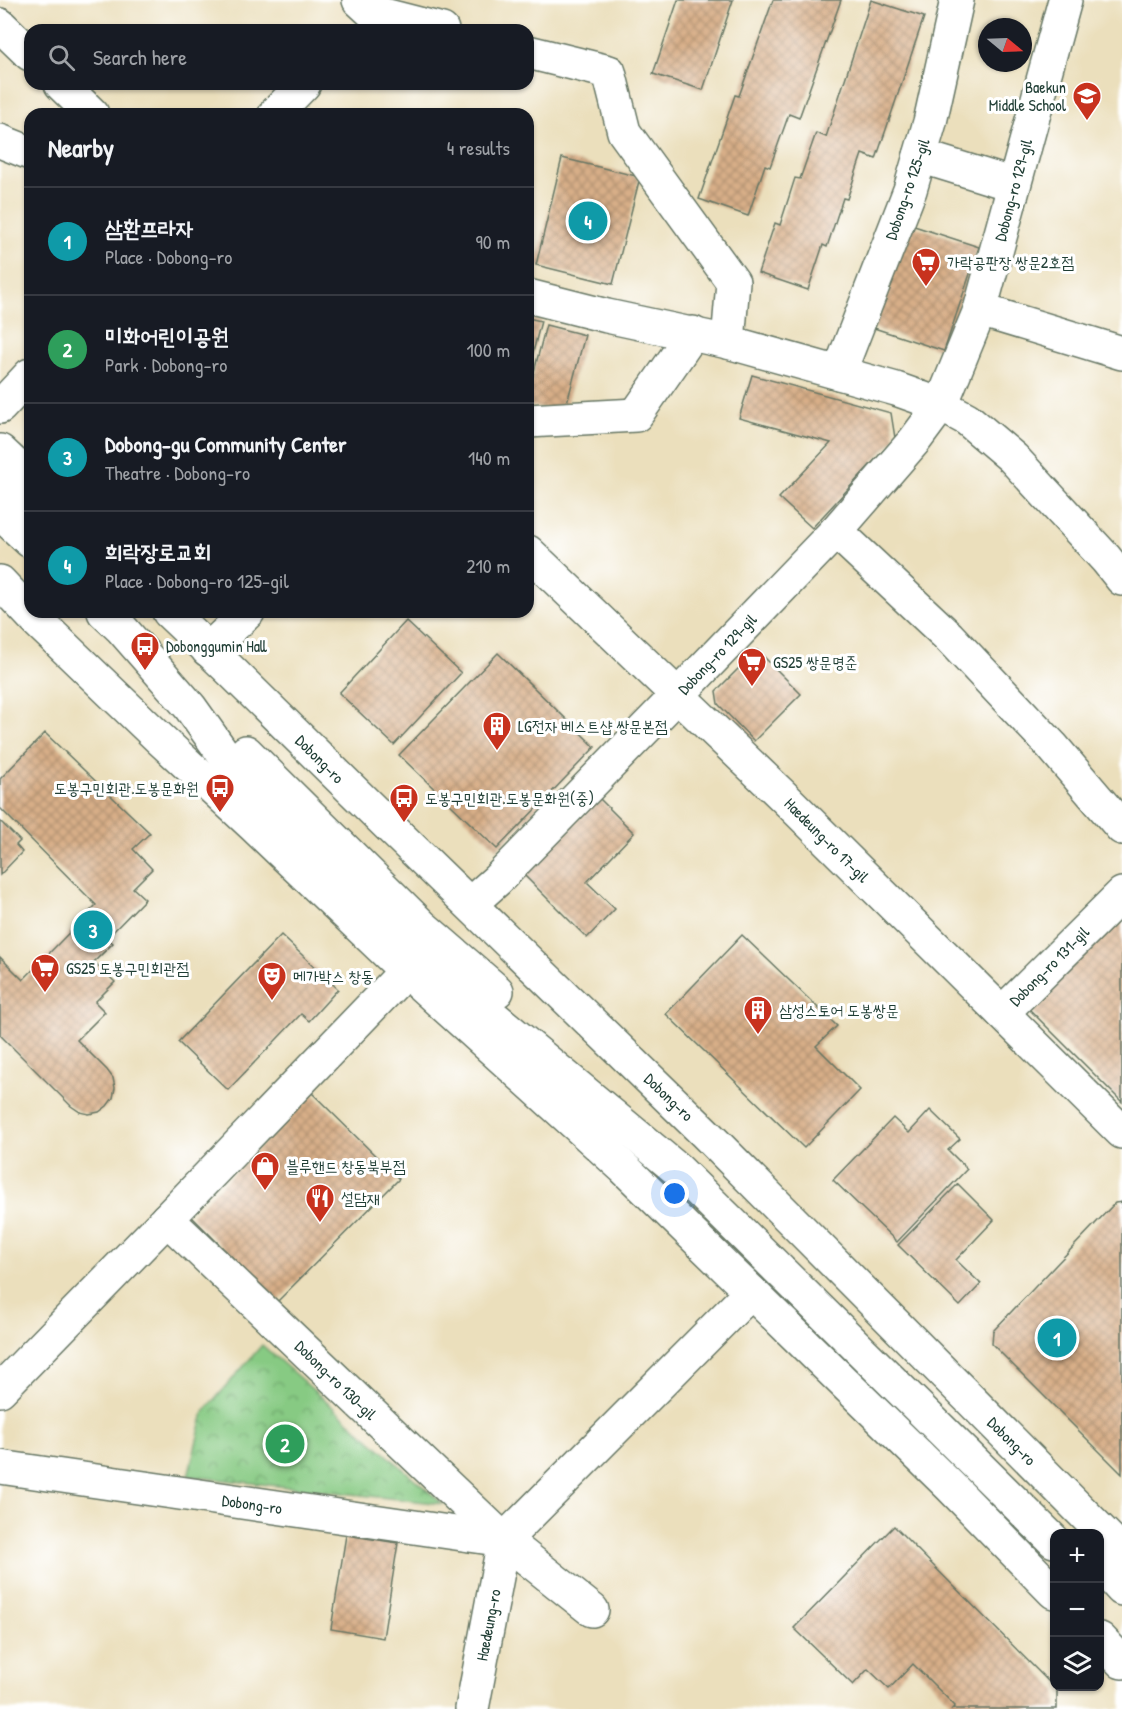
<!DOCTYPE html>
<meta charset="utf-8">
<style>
body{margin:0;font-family:"Patrick Hand","Poor Story",sans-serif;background:#242831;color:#f1f3f6}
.controls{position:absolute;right:18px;bottom:18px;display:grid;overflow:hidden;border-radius:12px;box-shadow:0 2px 4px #0004}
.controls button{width:54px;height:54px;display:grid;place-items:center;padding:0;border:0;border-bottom:2px solid #363941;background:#171b24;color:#f1f3f6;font:30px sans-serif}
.compass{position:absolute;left:978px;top:18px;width:54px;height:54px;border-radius:50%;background:#171b24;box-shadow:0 2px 4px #0004;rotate:109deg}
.you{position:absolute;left:675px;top:1194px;width:21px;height:21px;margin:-15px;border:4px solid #fff;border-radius:50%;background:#1a73e8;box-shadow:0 0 0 9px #1a73e833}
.badge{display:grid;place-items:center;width:39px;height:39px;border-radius:50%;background:#c8321e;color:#fff;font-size:20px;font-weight:700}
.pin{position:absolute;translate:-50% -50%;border:3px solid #fff;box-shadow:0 2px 6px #0006}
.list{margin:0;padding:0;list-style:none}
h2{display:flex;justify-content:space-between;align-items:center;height:78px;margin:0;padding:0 24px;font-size:26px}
h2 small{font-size:20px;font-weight:400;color:#9ea1a6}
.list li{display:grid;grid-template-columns:39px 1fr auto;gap:18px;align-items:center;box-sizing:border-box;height:108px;padding:0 24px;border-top:2px solid #363941}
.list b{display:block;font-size:22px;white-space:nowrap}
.list p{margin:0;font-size:20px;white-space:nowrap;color:#9ea1a6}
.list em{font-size:20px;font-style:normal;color:#9ea1a6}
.icon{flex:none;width:33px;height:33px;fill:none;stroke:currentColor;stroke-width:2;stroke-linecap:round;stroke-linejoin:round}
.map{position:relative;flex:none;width:1122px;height:1709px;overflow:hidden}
.search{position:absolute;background:#171b24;box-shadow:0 2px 4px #0004;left:24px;top:24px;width:510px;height:66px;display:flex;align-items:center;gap:15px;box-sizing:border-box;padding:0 21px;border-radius:18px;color:#9ea1a6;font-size:22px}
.panel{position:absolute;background:#171b24;box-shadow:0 2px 4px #0004;left:24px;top:108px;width:510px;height:510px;border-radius:18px}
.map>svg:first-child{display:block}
.park{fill:url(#park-crowns);stroke:#53845c;stroke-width:1.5}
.building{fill:url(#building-cross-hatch)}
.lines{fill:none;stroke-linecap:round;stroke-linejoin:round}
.minor-casing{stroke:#667664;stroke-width:36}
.major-casing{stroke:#667664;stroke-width:36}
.minor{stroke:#fff;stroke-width:33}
.major{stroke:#fff;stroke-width:33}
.labels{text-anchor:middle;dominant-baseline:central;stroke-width:6;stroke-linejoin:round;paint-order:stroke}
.poi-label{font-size:16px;fill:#1f3d34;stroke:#fff;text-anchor:start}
.street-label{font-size:16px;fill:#1f3d34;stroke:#fff}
</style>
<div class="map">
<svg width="1122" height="1709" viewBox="0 0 1122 1709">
<defs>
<pattern id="park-crowns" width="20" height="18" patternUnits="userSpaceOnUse" patternTransform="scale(1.5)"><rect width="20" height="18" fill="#87ca83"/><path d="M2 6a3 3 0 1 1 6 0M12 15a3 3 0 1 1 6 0" fill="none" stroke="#6ea56c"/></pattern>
<pattern id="building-cross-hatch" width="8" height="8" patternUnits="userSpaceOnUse" patternTransform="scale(1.5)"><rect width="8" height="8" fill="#d8af88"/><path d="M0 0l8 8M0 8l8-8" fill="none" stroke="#af9070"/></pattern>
</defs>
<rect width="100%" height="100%" fill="#fff"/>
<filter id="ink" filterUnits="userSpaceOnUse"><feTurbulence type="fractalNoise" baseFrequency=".0167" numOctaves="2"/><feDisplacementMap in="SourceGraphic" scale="12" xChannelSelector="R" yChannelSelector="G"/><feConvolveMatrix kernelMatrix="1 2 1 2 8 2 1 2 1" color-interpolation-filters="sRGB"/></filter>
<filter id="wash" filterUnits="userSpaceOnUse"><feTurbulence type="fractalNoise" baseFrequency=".008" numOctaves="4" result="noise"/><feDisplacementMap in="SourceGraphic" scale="24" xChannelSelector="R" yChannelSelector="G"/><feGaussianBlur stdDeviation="1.35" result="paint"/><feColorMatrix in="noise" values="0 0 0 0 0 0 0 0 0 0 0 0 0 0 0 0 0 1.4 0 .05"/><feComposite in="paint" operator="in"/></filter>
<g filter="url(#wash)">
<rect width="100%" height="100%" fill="#ebdfbc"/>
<!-- park -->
<polygon class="park" points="262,1345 443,1504 188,1476 204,1412"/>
<g id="blocks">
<!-- building -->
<g class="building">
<polygon points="678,0 733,0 703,90 653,74"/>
<polygon points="773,0 841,0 799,118 789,114 770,167 765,165 748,216 699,199 735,95 739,96"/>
<polygon points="871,0 924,17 876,159 862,154 847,199 843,198 827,247 823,245 808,290 758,273 775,223 780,225 795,178 800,179 816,133 826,137"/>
<polygon points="562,158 640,177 613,284 536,265"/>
<polygon points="908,224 979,247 944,351 874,328"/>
<polygon points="528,318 541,321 529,368 528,368"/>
<polygon points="546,325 585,335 564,414 528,405 528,395"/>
<polygon points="752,375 891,413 895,438 812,528 779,498 831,443 739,418"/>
<polygon points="406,621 461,673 394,745 339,693"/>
<polygon points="757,650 801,694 754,741 718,704 716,691"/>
<polygon points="498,653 595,747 497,849 399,755"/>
<polygon points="45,733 150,833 133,849 152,869 133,888 145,899 107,938 113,943 94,962 115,982 95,1002 105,1012 77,1040 107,1070 113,1078 115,1088 113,1098 107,1106 99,1112 89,1114 80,1112 71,1106 0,1035 0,957 23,980 96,905 0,808 0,779"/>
<polygon points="598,797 634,833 587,882 615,909 587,938 523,874"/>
<polygon points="0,821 20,841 16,845 22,852 0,875"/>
<polygon points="1122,915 1122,1102 1029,1009"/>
<polygon points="281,935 338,989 309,1021 301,1014 228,1090 178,1042"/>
<polygon points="742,935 837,1026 816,1046 860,1090 804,1148 666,1014"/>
<polygon points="312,1093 399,1179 277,1302 191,1216"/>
<polygon points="930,1110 960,1139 948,1150 967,1169 897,1242 833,1180 893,1118 909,1133"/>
<polygon points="958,1184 994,1220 956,1260 981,1284 960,1306 898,1245"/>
<polygon points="1122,1202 1122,1474 992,1344 993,1331 1115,1203"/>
<polygon points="894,1526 1057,1690 1057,1709 952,1709 955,1706 913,1664 889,1689 868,1669 853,1685 794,1628"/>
<polygon points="346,1535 398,1543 383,1638 331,1629"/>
</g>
</g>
</g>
<g filter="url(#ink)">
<use href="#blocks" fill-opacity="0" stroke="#667664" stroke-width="1.5"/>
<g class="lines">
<!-- minor casing -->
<g class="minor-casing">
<g id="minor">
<polyline points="359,0 372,12 442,30"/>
<polyline points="0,25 30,54"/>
<polyline points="528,52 609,72 624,132 733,282 728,342"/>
<polyline points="61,84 92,114"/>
<polyline points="275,114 304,84"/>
<polyline points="0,141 30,153"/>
<polyline points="920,156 1014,185"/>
<polyline points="528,296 607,316 728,342 896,389 941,405 967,419 1013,458 1106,559 1122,579"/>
<polyline points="980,310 1122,353"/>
<polyline points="839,373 910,190 930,122 957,0"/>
<polyline points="0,407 30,375"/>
<polyline points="528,421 636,415 693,333"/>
<polyline points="0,483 30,512"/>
<polyline points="0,513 30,541"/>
<polyline points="836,531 949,637 1052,746 1122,828"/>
<polyline points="528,552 785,798 1122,1132"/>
<polyline points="104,612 121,628 190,707 227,759 267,807 425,960 678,1170 1054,1541"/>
<polyline points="208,650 248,612"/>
<polyline points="246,752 422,926 497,991"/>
<polyline points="470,904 497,880 678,695 836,531 915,440 941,405 980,310 1065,0"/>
<polyline points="1002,1013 1122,894"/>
<polyline points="167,1219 504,1540 592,1610"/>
<polyline points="0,1390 167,1219 406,971"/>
<polyline points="0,1467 504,1540"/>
<polyline points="504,1540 751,1292"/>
<polyline points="1100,1565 1122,1589"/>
<polyline points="472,1709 504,1540"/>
</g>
</g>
<!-- major casing -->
<g class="major-casing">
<g id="major">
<polyline points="0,451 30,479"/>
<polyline points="0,582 35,619 159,738 254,826 406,971 624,1168 950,1486 1054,1592"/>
<polyline points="169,612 229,669 391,828 705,1133 1122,1552"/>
<polyline points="1100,1639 1122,1662"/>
</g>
</g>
<!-- minor -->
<use href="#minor" class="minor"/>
<!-- major -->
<use href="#major" class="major"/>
</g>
</g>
<!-- icons -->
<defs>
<g id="school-pin" transform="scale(1.5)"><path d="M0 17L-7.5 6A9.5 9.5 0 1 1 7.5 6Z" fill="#c8321e" stroke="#fff"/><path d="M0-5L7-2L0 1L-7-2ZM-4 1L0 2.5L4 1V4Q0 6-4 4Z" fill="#fff"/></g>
<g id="supermarket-pin" transform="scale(1.5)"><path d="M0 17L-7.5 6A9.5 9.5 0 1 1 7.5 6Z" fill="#c8321e" stroke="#fff"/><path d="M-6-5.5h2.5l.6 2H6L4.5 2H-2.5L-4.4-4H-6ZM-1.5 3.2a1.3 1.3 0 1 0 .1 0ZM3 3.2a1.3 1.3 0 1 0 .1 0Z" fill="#fff"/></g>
<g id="bus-pin" transform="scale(1.5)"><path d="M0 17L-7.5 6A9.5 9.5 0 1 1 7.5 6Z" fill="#c8321e" stroke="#fff"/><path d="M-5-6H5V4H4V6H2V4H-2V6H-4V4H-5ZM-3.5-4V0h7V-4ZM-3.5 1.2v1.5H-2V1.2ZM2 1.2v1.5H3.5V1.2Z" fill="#fff"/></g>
<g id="building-pin" transform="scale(1.5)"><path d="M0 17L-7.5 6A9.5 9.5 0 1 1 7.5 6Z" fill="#c8321e" stroke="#fff"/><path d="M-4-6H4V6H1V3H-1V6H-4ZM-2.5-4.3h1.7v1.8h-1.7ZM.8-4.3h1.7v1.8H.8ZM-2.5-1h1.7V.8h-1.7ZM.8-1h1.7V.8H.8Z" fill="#fff"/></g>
<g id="theatre-pin" transform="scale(1.5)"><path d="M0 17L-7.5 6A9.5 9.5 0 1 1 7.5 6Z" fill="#c8321e" stroke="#fff"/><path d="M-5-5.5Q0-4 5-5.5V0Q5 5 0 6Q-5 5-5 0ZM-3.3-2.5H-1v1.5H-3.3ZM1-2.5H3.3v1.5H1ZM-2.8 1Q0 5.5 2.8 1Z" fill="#fff"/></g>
<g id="shop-pin" transform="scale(1.5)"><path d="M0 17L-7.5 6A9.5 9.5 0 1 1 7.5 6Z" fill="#c8321e" stroke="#fff"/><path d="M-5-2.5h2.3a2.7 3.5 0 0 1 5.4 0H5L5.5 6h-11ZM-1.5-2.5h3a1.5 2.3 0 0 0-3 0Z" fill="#fff"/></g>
<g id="restaurant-pin" transform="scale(1.5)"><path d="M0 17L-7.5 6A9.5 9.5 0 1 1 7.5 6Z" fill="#c8321e" stroke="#fff"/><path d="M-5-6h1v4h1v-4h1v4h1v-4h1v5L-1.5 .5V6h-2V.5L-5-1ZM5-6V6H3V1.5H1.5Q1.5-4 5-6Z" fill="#fff"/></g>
</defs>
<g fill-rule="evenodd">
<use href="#school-pin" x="1087" y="96"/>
<use href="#supermarket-pin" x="926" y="262"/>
<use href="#bus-pin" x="145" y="646"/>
<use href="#supermarket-pin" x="752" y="662"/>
<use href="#building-pin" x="497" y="726"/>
<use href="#bus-pin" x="220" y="788"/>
<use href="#bus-pin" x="404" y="798"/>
<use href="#supermarket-pin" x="45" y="968"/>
<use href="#theatre-pin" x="272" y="976"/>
<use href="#building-pin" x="758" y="1010"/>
<use href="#shop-pin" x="265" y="1166"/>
<use href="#restaurant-pin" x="320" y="1198"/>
</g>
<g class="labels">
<!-- poi labels -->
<g class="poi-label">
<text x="1066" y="87" text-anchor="end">Baekun<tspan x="1066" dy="18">Middle School</tspan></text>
<text x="947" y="262">가락공판장 쌍문2호점</text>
<text x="166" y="646">Dobonggumin Hall</text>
<text x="773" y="662">GS25 쌍문명준</text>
<text x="518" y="726">LG전자 베스트샵 쌍문본점</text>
<text x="199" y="788" text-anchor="end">도봉구민회관.도봉문화원</text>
<text x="425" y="798">도봉구민회관.도봉문화원(중)</text>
<text x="66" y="968">GS25 도봉구민회관점</text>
<text x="293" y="976">메가박스 창동</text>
<text x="779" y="1010">삼성스토어 도봉쌍문</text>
<text x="286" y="1166">블루핸드 창동북부점</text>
<text x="341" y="1198">설담재</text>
</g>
<!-- street labels -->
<g class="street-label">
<text transform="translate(907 189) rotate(-71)">Dobong-ro 125-gil</text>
<text transform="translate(1013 190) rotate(-75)">Dobong-ro 129-gil</text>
<text transform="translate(717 654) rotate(-46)">Dobong-ro 129-gil</text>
<text transform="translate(320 759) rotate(45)">Dobong-ro</text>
<text transform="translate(827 840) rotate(45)">Haedeung-ro 17-gil</text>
<text transform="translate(1049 966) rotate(-45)">Dobong-ro 131-gil</text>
<text transform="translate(669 1097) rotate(44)">Dobong-ro</text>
<text transform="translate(336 1380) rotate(44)">Dobong-ro 130-gil</text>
<text transform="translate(1012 1441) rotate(45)">Dobong-ro</text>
<text transform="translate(252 1504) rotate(8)">Dobong-ro</text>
<text transform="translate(488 1625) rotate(-79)">Haedeung-ro</text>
</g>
</g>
</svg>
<div class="controls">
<button>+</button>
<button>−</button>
<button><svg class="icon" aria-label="layers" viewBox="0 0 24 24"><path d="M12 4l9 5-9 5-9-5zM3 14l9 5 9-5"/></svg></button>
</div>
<svg class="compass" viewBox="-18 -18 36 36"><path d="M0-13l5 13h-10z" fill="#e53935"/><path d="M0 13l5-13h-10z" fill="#9ea1a6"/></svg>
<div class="you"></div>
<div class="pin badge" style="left:1057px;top:1338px;background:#0f9aa8">1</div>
<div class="pin badge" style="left:285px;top:1444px;background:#2e9e5b">2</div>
<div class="pin badge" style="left:93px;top:930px;background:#0f9aa8">3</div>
<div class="pin badge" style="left:588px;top:221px;background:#0f9aa8">4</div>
<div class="search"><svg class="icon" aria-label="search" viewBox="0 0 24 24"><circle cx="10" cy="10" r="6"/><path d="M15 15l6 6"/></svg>Search here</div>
<section class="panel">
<h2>Nearby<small>4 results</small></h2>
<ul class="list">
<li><span class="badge" style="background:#0f9aa8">1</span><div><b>삼환프라자</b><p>Place · Dobong-ro</p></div><em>90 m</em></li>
<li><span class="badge" style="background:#2e9e5b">2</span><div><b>미화어린이공원</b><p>Park · Dobong-ro</p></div><em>100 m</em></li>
<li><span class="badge" style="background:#0f9aa8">3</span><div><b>Dobong-gu Community Center</b><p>Theatre · Dobong-ro</p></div><em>140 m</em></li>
<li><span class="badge" style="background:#0f9aa8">4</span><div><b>희락장로교회</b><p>Place · Dobong-ro 125-gil</p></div><em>210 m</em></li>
</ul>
</section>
</div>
